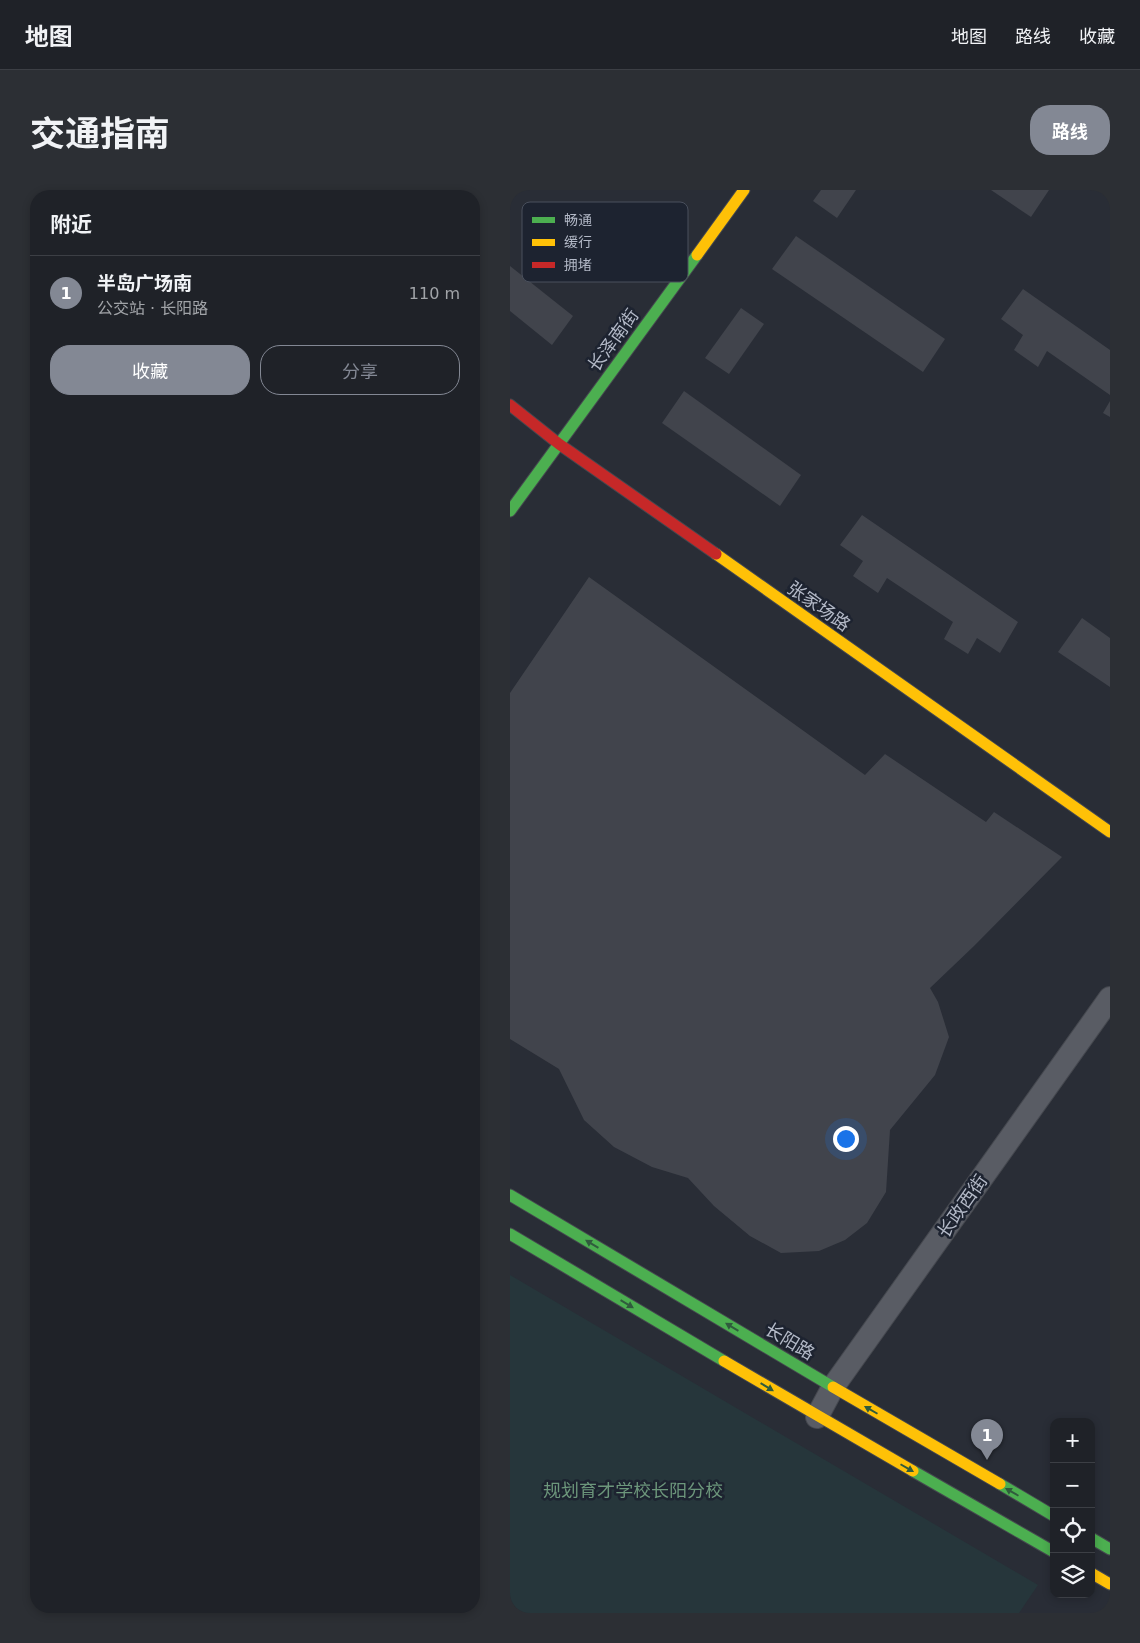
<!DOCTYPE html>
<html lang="zh">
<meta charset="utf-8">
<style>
body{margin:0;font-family:"DejaVu Sans","Noto Sans SC",sans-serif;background:#2c2f34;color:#f1f3f6}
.controls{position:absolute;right:15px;bottom:15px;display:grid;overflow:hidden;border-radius:10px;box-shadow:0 2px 8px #0003}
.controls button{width:45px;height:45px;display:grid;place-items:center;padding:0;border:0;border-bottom:1px solid #3c3f45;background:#1f2228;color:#f1f3f6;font:25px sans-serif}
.you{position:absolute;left:335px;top:948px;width:18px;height:18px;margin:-12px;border:4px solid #fff;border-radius:50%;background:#1a73e8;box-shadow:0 0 0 8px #1a73e833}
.badge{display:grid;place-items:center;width:32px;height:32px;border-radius:50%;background:#838894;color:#fff;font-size:16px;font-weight:700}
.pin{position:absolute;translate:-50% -41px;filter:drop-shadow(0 1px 2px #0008)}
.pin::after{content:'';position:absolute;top:26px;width:18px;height:15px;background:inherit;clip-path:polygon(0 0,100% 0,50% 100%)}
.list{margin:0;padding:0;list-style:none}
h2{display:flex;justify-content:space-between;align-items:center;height:65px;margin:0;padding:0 20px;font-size:21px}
h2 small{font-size:16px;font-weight:400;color:#a1a4a8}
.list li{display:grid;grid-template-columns:32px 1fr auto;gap:15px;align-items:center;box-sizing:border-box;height:75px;padding:0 20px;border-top:1px solid #3c3f45}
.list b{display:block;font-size:19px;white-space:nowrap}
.list p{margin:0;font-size:16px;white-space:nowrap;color:#a1a4a8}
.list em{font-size:16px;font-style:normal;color:#a1a4a8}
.actions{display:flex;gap:10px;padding:15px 20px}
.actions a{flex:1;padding:11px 0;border:1px solid #838894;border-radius:20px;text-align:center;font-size:18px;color:#838894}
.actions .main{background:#838894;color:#fff}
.icon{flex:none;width:28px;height:28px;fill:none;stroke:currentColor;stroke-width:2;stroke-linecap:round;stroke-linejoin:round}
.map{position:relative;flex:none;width:600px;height:1423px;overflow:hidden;border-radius:20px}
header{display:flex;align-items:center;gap:30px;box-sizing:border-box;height:70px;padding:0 25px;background:#1f2228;border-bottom:1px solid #3c3f45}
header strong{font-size:24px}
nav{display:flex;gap:28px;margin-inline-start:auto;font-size:18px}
.intro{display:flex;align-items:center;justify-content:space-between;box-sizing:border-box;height:120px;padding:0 30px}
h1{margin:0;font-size:35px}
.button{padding:12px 22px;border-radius:20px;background:#838894;color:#fff;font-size:18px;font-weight:700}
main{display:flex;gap:30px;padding:0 30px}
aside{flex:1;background:#1f2228;border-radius:20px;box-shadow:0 2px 8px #0003}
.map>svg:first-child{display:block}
.green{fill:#26363b}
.building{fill:#41444c}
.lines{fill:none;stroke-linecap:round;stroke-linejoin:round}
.street-casing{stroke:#45484f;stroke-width:24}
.fast-casing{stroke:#45484f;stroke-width:13}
.slow-casing{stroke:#45484f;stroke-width:13}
.jam-casing{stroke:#45484f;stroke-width:13}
.street{stroke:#595c64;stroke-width:22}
.fast{stroke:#4caf50;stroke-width:11}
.slow{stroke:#ffc107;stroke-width:11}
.jam{stroke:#c62828;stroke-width:11}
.oneway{fill:#305b3d}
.labels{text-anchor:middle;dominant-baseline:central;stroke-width:5;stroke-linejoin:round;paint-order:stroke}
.street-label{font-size:18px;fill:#b3b9c7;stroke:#1d2330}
.park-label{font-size:18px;fill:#6c967b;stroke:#1d2330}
.key{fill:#1d2330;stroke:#4a505d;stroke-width:1}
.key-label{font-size:14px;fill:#b3b9c7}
</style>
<header>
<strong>地图</strong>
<nav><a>地图</a><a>路线</a><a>收藏</a></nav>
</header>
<div class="intro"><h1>交通指南</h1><a class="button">路线</a></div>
<main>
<aside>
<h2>附近<small></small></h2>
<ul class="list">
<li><span class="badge">1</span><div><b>半岛广场南</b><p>公交站 · 长阳路</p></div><em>110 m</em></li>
</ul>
<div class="actions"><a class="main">收藏</a><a>分享</a></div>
</aside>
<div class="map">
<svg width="600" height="1423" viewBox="0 0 600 1423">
<rect width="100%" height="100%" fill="#292d36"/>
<!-- green -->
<polygon class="green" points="0,1085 528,1395 509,1423 0,1423"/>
<!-- building -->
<g class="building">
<polygon points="311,0 346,0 327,28 303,11"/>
<polygon points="481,0 539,0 521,27"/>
<polygon points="286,46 435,149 413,182 262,79"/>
<polygon points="0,76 63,126 42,155 0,121"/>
<polygon points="513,99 600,160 600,205 537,161 528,177 504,160 513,145 491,129"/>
<polygon points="231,118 254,134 219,184 195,168"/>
<polygon points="174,201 291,285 270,316 152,233"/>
<polygon points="600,211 600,227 593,223"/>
<polygon points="352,325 508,432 490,463 467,448 458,464 434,449 443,432 377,388 368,403 343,386 353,371 330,355"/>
<polygon points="79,387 355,585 375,564 476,632 484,622 552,667 464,756 420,798 428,812 439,847 425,885 380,940 376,1002 357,1033 335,1050 309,1061 271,1063 240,1046 204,1016 178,988 142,977 104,957 74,930 49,879 0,849 0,503"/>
<polygon points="572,428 600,448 600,497 548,462"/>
</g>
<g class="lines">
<!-- street casing -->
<g class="street-casing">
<polyline id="street" points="307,1227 323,1197 600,808"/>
</g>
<!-- fast casing -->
<g class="fast-casing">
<g id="fast">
<polyline points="0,321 187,65"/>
<polyline points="0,1005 323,1197"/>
<polyline points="0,1044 214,1171"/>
<polyline points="403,1281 544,1362"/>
<polyline points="490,1294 544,1326"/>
<polyline points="581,1348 600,1359"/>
</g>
</g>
<!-- slow casing -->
<g class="slow-casing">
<g id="slow">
<polyline points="187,65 234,0"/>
<polyline points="206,364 600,642"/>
<polyline points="214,1171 403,1281"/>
<polyline points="323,1197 490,1294"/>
<polyline points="581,1383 600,1394"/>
</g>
</g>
<!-- jam casing -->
<g class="jam-casing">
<polyline id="jam" points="0,215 49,254 206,364"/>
</g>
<!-- street -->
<use href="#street" class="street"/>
<!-- fast -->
<use href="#fast" class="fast"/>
<!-- slow -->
<use href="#slow" class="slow"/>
<!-- jam -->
<use href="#jam" class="jam"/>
</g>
<!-- one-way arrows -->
<defs><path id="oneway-solid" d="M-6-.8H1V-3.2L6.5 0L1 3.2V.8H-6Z" transform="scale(1.25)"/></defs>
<g class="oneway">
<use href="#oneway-solid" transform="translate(82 1054) rotate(-149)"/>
<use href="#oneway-solid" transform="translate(117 1114) rotate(31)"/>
<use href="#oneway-solid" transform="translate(222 1137) rotate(-149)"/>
<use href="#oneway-solid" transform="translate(257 1197) rotate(31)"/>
<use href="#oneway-solid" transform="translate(361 1220) rotate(-150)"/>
<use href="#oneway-solid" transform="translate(397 1278) rotate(30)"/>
<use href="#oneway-solid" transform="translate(502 1302) rotate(-150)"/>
</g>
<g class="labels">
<!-- street labels -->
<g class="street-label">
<text transform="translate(103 150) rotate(-54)">长泽南街</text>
<text transform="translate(309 416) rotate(35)">张家场路</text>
<text transform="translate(452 1016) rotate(-55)">长政西街</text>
<text transform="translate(280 1151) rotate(31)">长阳路</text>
</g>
<!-- park labels -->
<g class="park-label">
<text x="123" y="1300">规划育才学校长阳分校</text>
</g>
</g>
<!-- legend -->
<rect x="12" y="12" width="166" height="80" rx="8" class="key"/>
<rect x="22" y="27" width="23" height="6" fill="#4caf50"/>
<rect x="22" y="49" width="23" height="7" fill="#ffc107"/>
<rect x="22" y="72" width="23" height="6" fill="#c62828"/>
<g class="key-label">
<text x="54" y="35">畅通</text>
<text x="54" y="57">缓行</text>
<text x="54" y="80">拥堵</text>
</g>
</svg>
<div class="controls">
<button>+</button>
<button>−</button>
<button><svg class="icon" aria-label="locate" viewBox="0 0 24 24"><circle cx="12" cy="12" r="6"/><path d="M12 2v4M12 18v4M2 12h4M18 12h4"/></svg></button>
<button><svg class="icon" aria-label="layers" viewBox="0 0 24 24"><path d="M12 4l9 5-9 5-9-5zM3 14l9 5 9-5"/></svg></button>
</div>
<div class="you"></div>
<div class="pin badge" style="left:477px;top:1270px">1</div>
</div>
</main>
